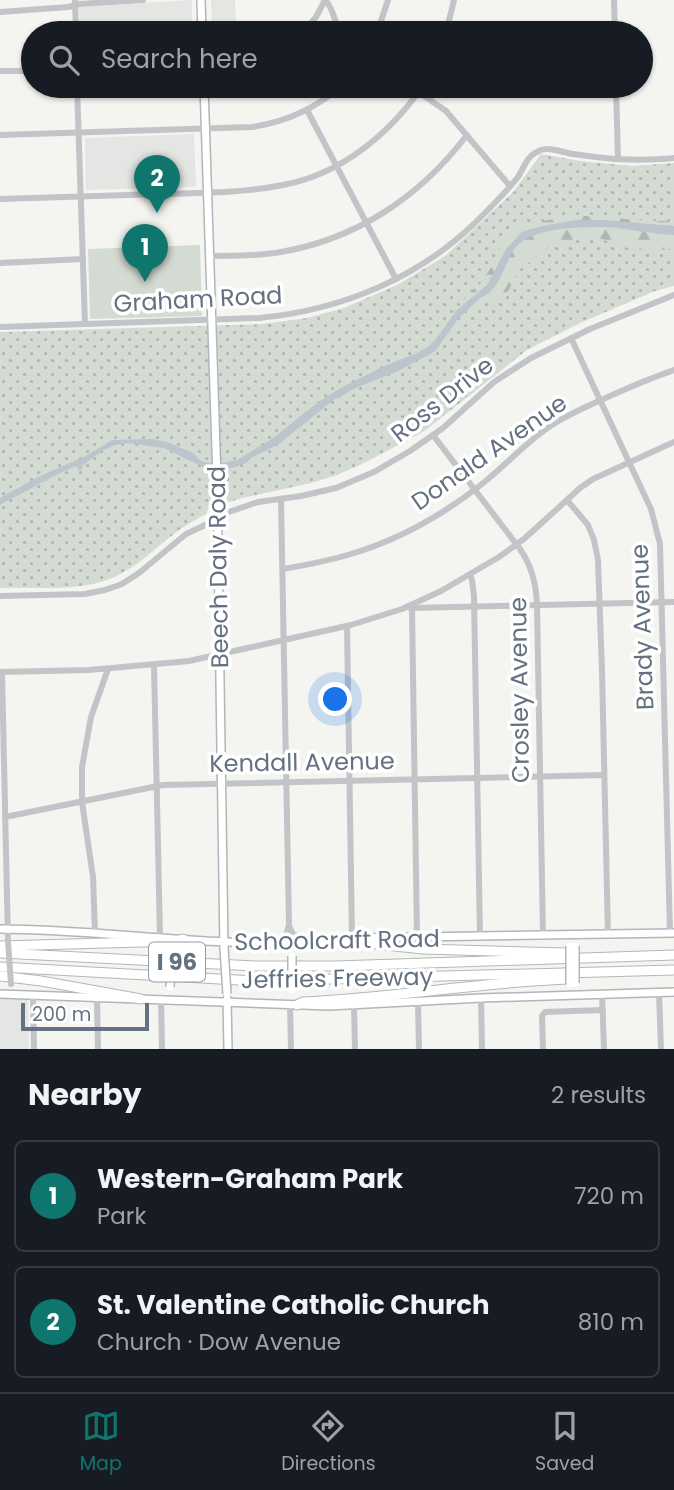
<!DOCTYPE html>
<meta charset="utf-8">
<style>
body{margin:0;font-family:Poppins,sans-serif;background:#242831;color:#f1f3f6}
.scale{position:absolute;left:21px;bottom:18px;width:128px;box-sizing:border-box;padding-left:7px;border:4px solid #647180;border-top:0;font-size:19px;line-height:24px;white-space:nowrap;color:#647180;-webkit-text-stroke:5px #fff;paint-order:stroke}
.you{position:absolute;left:336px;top:700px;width:24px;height:24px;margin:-18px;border:5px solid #fff;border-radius:50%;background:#1a73e8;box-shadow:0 0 0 10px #1a73e833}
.badge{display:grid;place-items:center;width:46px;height:46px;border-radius:50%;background:#0f766e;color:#fff;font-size:23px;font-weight:700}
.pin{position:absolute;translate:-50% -58px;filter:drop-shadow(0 2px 4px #0008)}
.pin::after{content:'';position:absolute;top:37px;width:24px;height:21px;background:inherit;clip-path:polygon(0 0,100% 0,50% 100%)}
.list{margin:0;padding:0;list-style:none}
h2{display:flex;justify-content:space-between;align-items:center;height:91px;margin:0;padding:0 28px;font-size:30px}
h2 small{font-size:23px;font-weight:400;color:#9ea1a6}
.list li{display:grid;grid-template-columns:46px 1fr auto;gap:21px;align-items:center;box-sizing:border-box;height:112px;margin:0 14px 14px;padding:0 14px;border:2px solid #363941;border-radius:10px}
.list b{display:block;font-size:26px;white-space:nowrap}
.list p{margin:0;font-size:23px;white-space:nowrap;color:#9ea1a6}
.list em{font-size:23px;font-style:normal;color:#9ea1a6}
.icon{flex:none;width:38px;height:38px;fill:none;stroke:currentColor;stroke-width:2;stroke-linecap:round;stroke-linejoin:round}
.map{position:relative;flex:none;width:674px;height:1049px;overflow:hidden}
.search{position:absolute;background:#171b24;box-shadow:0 2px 5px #0004;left:21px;right:21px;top:21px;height:77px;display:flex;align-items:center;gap:18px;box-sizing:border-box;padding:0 24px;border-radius:38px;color:#9ea1a6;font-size:26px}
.sheet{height:343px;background:#171b24}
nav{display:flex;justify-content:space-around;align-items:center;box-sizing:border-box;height:98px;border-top:2px solid #363941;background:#171b24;font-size:19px;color:#9ea1a6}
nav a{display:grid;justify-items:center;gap:4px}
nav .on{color:#0f766e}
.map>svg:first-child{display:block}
.built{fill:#e4e6e4}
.grass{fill:url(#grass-dots)}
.forest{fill:url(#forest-firs)}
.green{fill:#d4dbd2}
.water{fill:#bdc5cc}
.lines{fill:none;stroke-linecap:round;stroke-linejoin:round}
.major-casing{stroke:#b2b6ba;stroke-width:10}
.highway-casing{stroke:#b4b7ba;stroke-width:11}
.minor{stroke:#c2c4c8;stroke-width:6}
.major{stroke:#fff;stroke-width:7}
.highway{stroke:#fff;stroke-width:9}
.major-bridge-casing{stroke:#b2b6ba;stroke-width:10;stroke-linecap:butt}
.minor-bridge{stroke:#c2c4c8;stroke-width:6}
.major-bridge{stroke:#fff;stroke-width:7}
.labels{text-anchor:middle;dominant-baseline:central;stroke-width:7;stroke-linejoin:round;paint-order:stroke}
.shield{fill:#fff;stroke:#929ca6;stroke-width:2}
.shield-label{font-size:23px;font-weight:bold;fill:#647180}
.street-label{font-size:24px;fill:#647180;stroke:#fff}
</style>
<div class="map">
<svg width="674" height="1049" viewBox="0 0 674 1049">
<defs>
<pattern id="grass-dots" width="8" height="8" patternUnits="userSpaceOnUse" patternTransform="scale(1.75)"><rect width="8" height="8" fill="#d4dbd2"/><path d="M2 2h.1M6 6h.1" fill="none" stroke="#b0b6b0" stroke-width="1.8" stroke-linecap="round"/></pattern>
<pattern id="forest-firs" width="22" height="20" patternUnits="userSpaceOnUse" patternTransform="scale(1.75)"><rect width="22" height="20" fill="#d4dbd2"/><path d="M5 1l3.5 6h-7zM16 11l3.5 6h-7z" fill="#b0b6b0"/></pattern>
</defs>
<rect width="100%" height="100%" fill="#f4f4f0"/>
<!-- built -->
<g class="built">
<polygon points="192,0 192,33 80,33 79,7"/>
<polygon points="211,0 235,0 236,33 212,33"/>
<polygon points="194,134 196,187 86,190 85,138"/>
<polygon points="0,999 28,1000 29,1049 0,1049"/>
</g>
<!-- grass -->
<path class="grass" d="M541 154 580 161 632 166 674 163V286L655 291 580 323 527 350 423 432 366 462 337 475 311 483 242 498 208 509 206 514C195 520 184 526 174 534 154 549 136 568 112 578 78 592 36 587 0 588V332L262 324 307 318 344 308 399 284 445 256 513 192Z"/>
<!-- forest -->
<path class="forest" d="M585 216C615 217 644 222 674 221V249L657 250 618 247 603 239H585L567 242 548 248 518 271 509 290 498 301 490 298 474 309 464 297 481 283 499 255 500 245 509 231 522 225 564 217Z"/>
<!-- green -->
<polygon class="green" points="200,245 202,316 90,319 88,249"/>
<!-- water -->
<path class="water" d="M576 220H603L674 226V235C665 234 656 234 647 232 633 231 618 227 604 227 578 227 528 227 513 251 504 266 498 293 480 298L458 319 436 350 430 354 396 372 351 390 339 398H336L279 444 251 458 246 463 233 468 222 469 203 467 164 448 127 443 115 445 102 451 82 466 83 468 79 471 76 466C58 474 41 482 25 492 16 497 8 499 0 505V498L38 477 86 456 112 440 152 439 167 442 193 453 201 461 210 463H222L237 460 272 439 317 403 339 389 382 367 417 353 429 346 436 339 456 311 487 285 506 249 522 232 538 227Z"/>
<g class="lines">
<!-- major casing -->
<g class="major-casing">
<g id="major">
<polyline points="201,0 202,33"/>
<polyline points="204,86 217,479 224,948"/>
<path d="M0 929C108 929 216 950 324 940"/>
<polyline points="357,938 674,933"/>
<polyline points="0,994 329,1006 481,998 674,992"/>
<polyline points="227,999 228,1049"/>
</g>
</g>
<!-- highway casing -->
<g class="highway-casing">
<g id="highway">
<polyline points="319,940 357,942 423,949 565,953"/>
<polyline points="0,946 176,941 183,939"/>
<polyline points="0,953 255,966 336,966 674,955"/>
<polyline points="0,967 257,981 674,970"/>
<polyline points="0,976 41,981 141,999"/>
<path d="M297 1005 303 1002C392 998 481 982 570 979"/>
</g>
</g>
<!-- minor -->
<g class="minor">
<polyline points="75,0 76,33"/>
<polyline points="614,0 615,33"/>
<polyline points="0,12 68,7 79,4 143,0"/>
<path d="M303 33 316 17 325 0C334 9 334 22 341 33"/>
<polyline points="377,33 388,0"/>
<polyline points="446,33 454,0"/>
<polyline points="0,71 33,71"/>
<polyline points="77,86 85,324"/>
<polyline points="410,86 446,111 510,186"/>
<polyline points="616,86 618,159"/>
<polyline points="307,110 396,279"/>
<path d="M0 135 252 127C286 122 315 109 341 86"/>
<path d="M0 199C53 197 107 196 160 194 201 193 243 193 283 185 342 174 389 134 423 86"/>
<path d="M210 256C232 256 254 256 275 253 354 241 419 198 467 135"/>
<polyline points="0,263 83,259"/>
<path d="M0 327 259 318C343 310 422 277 482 216 494 204 507 191 518 177 524 168 527 156 537 152 540 150 544 149 547 149 556 149 565 153 573 154 587 156 601 158 615 159 635 160 655 160 674 158"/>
<polyline points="571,338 651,509 660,544 670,933"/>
<path d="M433 435 520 549C532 567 536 583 537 605L543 936"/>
<polyline points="567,500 588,525 594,540 598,560 602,671 608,935"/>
<path d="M283 569C306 565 328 561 351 554 398 540 444 514 482 484 506 465 527 441 552 425 564 417 577 411 590 405 618 392 645 380 674 370"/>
<polyline points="470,575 472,580 474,596 480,937"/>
<polyline points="0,596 85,594 105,590 122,584 139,573 186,534 218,519 226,513 258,502 301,496 336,488 374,472 410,451 443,428 494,382 531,358 590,329 674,295"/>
<polyline points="410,608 674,602"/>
<polyline points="412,608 417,938"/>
<polyline points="347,626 352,938"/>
<polyline points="154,665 160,937"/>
<polyline points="0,672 89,670 189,661 351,625 402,609 441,591 499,557 524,539 580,488 593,479 674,442"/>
<polyline points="2,672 8,941"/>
<polyline points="5,817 163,785 604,775"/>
<polyline points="289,926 293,934 306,940"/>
<polyline points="95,932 93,877 82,802 82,767 91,717 108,669"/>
<polyline points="278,942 286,935 289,925 281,499"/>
<polyline points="659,992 661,1049"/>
<polyline points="602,994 604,1049"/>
<polyline points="33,995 34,1049"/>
<polyline points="97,998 98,1049"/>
<polyline points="481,998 482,1049"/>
<polyline points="161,999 162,1049"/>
<polyline points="418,1002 419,1049"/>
<polyline points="290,1005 291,1049"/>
<polyline points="354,1006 355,1049"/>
<polyline points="543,1049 542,1016 545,1012 603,1010"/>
</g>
<!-- major -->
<use href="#major" class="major"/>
<!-- highway -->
<use href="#highway" class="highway"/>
<!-- major-bridge casing -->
<g class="major-bridge-casing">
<g id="major-bridge">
<polyline points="570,946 570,984"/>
<polyline points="575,946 575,983"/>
<polyline points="224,948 227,994"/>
<polyline points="292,956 292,990"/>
<polyline points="170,987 172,953"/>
</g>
</g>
<!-- minor-bridge -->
<polyline class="minor-bridge" points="8,941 11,984"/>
<!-- major-bridge -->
<use href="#major-bridge" class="major-bridge"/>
</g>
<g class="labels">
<!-- shield labels -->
<rect class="shield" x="149" y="942.5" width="56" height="39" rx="5"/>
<g class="shield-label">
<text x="177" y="962">I 96</text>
</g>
<!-- street labels -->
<g class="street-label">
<text transform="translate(198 299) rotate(-3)">Graham Road</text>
<text transform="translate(442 399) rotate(-38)">Ross Drive</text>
<text transform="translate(489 452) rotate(-35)">Donald Avenue</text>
<text transform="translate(218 567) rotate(-91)">Beech Daly Road</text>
<text transform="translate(642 627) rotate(-92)">Brady Avenue</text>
<text transform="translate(519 690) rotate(-91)">Crosley Avenue</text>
<text transform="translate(302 762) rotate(-1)">Kendall Avenue</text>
<text transform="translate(337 940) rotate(-1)">Schoolcraft Road</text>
<text transform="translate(337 978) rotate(-1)">Jeffries Freeway</text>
</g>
</g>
</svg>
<div class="scale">200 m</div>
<div class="you"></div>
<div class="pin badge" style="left:145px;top:282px">1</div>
<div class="pin badge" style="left:157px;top:213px">2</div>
<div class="search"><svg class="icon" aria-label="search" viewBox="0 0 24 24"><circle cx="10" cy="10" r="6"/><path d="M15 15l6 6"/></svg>Search here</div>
</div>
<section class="sheet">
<h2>Nearby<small>2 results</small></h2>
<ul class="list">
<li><span class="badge">1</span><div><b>Western-Graham Park</b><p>Park</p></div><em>720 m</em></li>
<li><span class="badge">2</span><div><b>St. Valentine Catholic Church</b><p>Church · Dow Avenue</p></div><em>810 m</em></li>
</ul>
</section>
<nav>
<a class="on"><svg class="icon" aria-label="map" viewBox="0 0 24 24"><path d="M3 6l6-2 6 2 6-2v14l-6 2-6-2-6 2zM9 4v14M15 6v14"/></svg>Map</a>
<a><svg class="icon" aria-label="directions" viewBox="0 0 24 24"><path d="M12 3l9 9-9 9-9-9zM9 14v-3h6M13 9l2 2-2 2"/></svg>Directions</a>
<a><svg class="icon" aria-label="saved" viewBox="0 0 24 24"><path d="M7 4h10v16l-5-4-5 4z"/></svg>Saved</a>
</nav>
